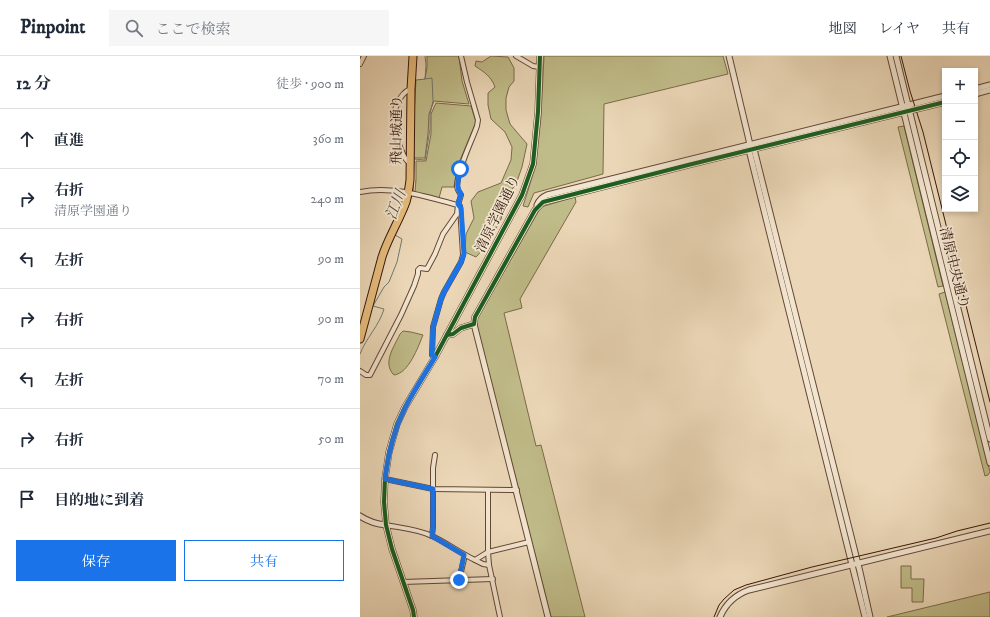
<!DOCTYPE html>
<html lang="ja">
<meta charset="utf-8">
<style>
body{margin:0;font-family:"IM FELL DW Pica","Noto Serif JP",serif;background:#f6f6f7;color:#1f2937}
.controls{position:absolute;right:12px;top:12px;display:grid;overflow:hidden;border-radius:0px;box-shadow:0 2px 6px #0003}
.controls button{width:36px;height:36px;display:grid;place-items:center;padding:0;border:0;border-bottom:1px solid #e0e1e3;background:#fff;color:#1f2937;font:20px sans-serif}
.stop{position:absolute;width:12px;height:12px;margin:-9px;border:3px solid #1a73e8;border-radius:50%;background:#fff}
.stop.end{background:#1a73e8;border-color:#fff;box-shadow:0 1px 4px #0008}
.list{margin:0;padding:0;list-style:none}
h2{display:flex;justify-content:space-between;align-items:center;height:52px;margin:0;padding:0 16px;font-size:17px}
h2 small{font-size:13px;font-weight:400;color:#747a83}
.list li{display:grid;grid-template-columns:26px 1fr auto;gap:12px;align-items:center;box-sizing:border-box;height:60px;padding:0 16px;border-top:1px solid #e0e1e3}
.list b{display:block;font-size:15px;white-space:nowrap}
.list p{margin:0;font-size:13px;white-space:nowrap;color:#747a83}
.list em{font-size:13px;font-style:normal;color:#747a83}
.actions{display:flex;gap:8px;padding:12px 16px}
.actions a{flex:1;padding:9px 0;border:1px solid #1a73e8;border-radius:0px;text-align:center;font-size:14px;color:#1a73e8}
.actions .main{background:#1a73e8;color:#fff}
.icon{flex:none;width:22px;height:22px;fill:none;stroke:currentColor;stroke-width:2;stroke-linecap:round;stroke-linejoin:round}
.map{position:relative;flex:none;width:630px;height:561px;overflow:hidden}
header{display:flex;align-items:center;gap:24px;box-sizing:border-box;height:56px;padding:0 20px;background:#fff;border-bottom:1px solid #e0e1e3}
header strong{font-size:19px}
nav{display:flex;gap:22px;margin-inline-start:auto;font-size:14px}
.search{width:280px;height:36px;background:#f6f6f7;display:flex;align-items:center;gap:10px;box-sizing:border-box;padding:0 14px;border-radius:0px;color:#747a83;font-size:15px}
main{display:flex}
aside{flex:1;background:#fff}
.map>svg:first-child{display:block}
.green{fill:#c0bc89;stroke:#7c6a4a}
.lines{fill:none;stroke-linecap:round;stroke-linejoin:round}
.stream{stroke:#71796d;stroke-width:1}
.minor-casing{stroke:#644735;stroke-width:6}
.tertiary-casing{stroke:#644735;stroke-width:7}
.trunk-casing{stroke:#37170a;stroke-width:9}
.minor{stroke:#f2e5d0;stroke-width:4}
.tertiary{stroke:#f2e5d0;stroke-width:5}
.trunk{stroke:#e6bc7c;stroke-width:7}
.tram{stroke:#37170a;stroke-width:1}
.cycleway-casing{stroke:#f2e5d0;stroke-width:6}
.cycleway{stroke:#1b5e20;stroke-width:4}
.route{stroke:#1a73e8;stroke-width:5}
.labels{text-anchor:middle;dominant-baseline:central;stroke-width:3.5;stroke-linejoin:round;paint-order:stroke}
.street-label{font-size:14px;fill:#37170a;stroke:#f2e5d0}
.water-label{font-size:15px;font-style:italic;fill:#54483c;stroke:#f2e5d0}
</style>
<header>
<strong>Pinpoint</strong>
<div class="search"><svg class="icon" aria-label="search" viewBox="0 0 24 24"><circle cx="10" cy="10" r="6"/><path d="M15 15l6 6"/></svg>ここで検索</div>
<nav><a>地図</a><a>レイヤ</a><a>共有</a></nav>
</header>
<main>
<aside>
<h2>12 分<small>徒歩 · 900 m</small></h2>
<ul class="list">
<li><svg class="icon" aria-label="ahead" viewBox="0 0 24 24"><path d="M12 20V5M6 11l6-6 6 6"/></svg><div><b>直進</b></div><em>360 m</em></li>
<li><svg class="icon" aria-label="right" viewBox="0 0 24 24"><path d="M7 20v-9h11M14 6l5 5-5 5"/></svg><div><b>右折</b><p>清原学園通り</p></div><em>240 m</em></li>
<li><svg class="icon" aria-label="left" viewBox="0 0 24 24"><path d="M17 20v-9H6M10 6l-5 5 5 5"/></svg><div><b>左折</b></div><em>90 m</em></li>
<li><svg class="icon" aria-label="right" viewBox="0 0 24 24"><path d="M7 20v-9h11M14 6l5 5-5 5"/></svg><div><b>右折</b></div><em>90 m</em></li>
<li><svg class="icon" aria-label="left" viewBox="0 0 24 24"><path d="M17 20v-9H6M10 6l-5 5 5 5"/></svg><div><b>左折</b></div><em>70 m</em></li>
<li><svg class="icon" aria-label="right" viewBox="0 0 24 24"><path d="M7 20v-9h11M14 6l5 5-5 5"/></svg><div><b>右折</b></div><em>50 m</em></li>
<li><svg class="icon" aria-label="arrive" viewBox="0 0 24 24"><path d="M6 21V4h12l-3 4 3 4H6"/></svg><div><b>目的地に到着</b></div></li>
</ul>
<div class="actions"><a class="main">保存</a><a>共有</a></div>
</aside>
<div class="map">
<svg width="630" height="561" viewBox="0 0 630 561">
<rect width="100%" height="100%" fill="#ebd7b7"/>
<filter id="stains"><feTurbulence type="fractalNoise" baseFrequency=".005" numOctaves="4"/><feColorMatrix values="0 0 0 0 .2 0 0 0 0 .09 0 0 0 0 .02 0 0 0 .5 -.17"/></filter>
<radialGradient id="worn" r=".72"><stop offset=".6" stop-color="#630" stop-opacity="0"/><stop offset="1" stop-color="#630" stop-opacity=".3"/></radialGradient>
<!-- green -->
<g class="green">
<polygon points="67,0 99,0 102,25 109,48 74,45 69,58 68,78 65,102 53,102 53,77 56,24 65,23 67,11"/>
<path d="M131 0 148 1 154 12V25L149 31 146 42V54L150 68 167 88 162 111 156 128 147 140 141 163 126 190 116 201 105 196 106 178 114 162 111 145 118 136 141 127 151 104 152 91 145 76 131 63 128 49V37L135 31C131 20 124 16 115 10L116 5 122 6Z"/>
<polygon points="184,0 363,0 368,18 244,48 243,118 174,137 168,151 163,150 176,109 181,61"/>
<polygon points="76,47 111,50 116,66 98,109 94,131 82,131 79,142 55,136 56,123 56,105 66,105 71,78 71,58"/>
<polygon points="544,70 583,230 578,231 538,71"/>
<polygon points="215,141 216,146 160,243 162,252 144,257 176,390 181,389 225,561 191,561 116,268 118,261 181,151"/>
<polygon points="585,236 630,416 628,419 625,420 579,238"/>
<path d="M43 275 51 276 63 279C58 291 49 317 34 319 22 307 34 291 40 278Z"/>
<polygon points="541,510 551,510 551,523 564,523 563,546 552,546 552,532 541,532"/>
<polygon points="630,536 630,561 527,561"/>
</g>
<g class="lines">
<!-- stream -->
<g class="stream">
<polyline points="53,136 54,103 65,104 70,73 70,58 73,45 72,22 65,23 66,9 65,0"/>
<polyline points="37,174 47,154 52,139"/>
<path d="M0 298C6 282 19 270 24 253L13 250 24 231 29 226 37 206 42 183 35 179"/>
</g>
<!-- minor casing -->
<g class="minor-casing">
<g id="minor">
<polyline points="156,0 173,10 179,11"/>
<polyline points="0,8 4,0"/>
<path d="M50 107C44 104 43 97 40 91 38 85 34 78 33 70 32 59 38 37 51 33"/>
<path d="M0 136C33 129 66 141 98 149L100 150 103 199 101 206 84 236 81 243 73 271 72 299 75 301"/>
<path d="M0 315 6 319H10L41 259 54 230 58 218V214L60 212 67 213 75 198 83 178 97 158 98 149 101 139C99 136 97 133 97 130 98 112 111 87 117 70L118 64 107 26 101 0"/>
<polyline points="25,423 73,433 157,434"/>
<polyline points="128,434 128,496 129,509 140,561"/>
<path d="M26 469C41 472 58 473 72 480 87 487 100 497 115 504L128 496 169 486"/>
<polyline points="72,480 73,471 73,412 75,399"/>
<polyline points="115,504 123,508 129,509"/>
<polyline points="99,524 105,499"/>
<polyline points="43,526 133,523"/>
</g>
</g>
<!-- tertiary casing -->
<g class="tertiary-casing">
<g id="tertiary">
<polyline points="369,0 388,80 390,89 389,94 505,561"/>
<polyline points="530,0 630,407"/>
<polyline points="536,0 630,383"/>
<polyline points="615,33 630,29"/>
<polyline points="615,38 630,34"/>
<polyline points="392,91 394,93 500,516 510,561"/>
<path d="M177 149C179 144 182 141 187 139L585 40"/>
<polyline points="114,268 188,561"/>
<polyline points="87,279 93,278 101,272 114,268 115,261 175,154 183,146 328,109 585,46"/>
<path d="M0 460C9 466 16 468 26 469"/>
<polyline points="54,561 53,554 32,493 26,469 24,446 25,423 29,396 37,368 45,351 75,301 162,139 173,108 178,56 180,0"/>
<path d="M360 561C366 547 375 539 389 534L630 475"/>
</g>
</g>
<!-- trunk casing -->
<g class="trunk-casing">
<path id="trunk" d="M0 283 22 201C28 182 39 165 46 146 48 139 49 132 50 124L51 33 53 0"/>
</g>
<!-- minor -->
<use href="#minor" class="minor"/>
<!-- tertiary -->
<use href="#tertiary" class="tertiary"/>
<!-- trunk -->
<use href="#trunk" class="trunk"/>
<!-- tram -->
<g class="tram">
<polyline points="541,0 550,35 563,76 630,346"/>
<polyline points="354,561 359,549 364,543 374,534 386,529 452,511 576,482 597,475 630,467"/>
</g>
<!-- cycleway casing -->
<g class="cycleway-casing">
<g id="cycleway">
<polyline points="87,279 93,278 101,272 114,268 115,261 175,154 183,146 328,109 585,46"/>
<polyline points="54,561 53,554 32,493 26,469 24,446 25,423 29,396 37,368 45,351 75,301 162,139 173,108 178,56 180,0"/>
</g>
</g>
<!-- cycleway -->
<use href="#cycleway" class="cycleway"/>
</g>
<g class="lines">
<!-- route -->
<path class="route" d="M99 524 104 499 72 480 73 471V433L25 423C28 398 34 374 45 352 54 334 65 318 75 301L72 299 73 271 81 243 84 236 101 206 104 198 101 152 98 148 101 138C95 131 99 122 100 113"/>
</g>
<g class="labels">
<!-- street labels -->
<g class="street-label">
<text transform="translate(37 74) rotate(-89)">飛山城通り</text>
<text transform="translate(138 158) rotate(-64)">清原学園通り</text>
<text transform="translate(594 212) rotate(76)">清原中央通り</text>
</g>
<!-- water labels -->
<g class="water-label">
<text transform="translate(36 149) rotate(-69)">江川</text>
</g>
</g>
<rect width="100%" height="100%" filter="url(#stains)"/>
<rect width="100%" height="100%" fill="url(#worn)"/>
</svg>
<div class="controls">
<button>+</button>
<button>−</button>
<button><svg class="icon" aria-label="locate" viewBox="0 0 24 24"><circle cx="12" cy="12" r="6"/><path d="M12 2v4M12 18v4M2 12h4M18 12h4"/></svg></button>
<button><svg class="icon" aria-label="layers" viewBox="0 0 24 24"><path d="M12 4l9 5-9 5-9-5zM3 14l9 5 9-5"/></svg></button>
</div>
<div class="stop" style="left:100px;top:113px"></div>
<div class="stop end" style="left:99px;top:524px"></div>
</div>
</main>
